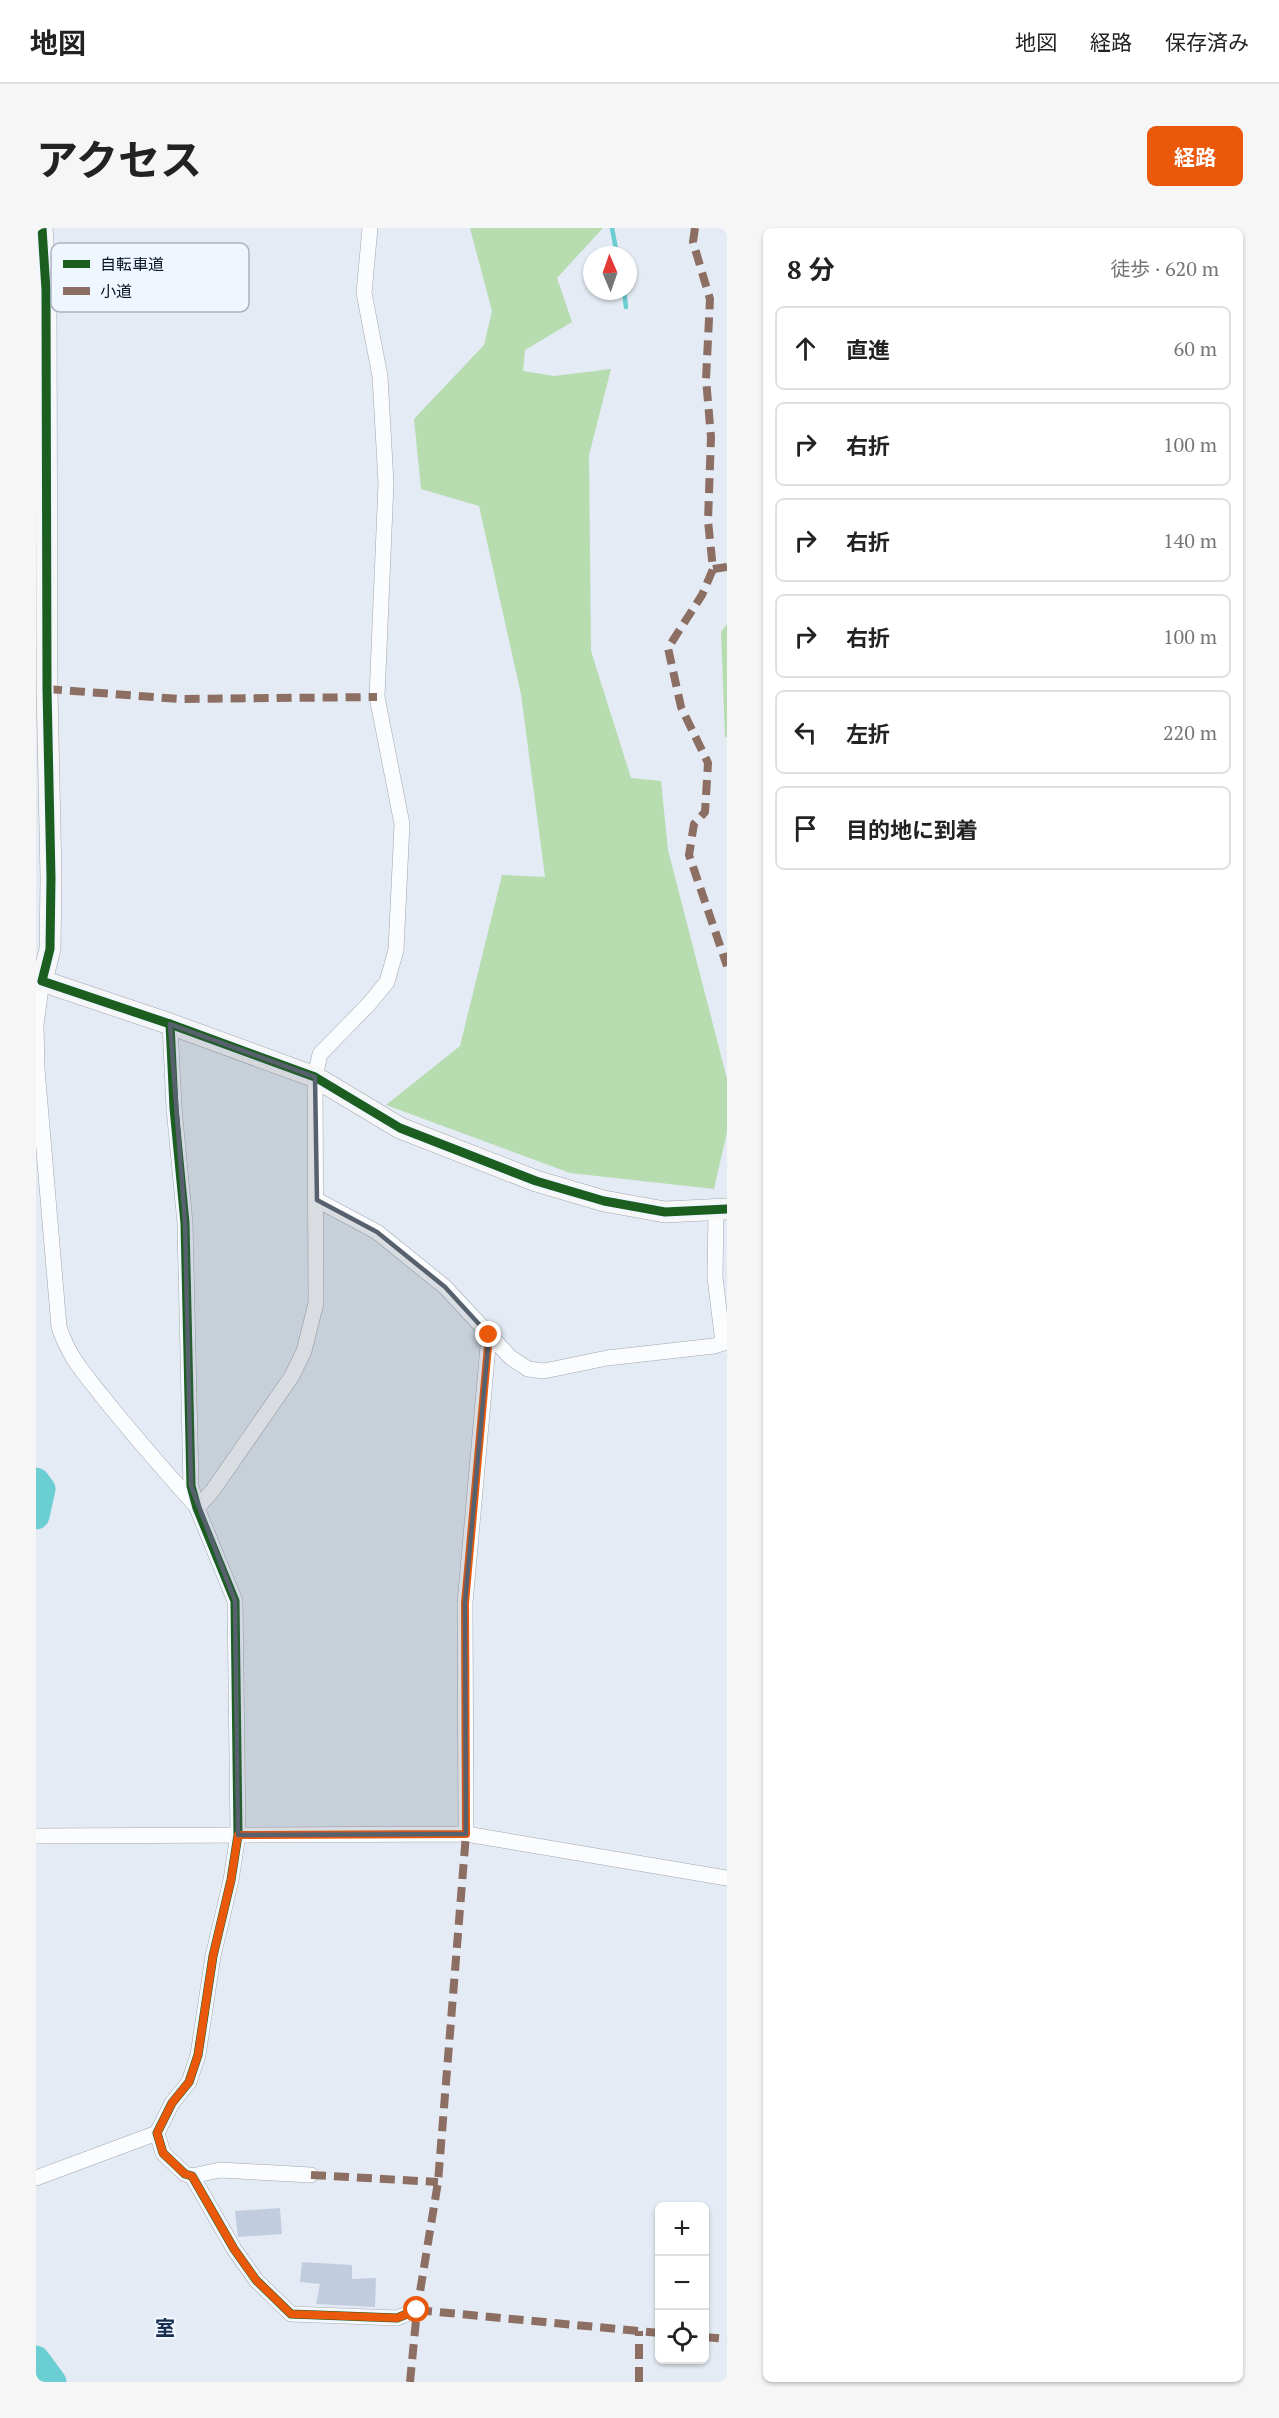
<!DOCTYPE html>
<html lang="ja">
<meta charset="utf-8">
<style>
body{margin:0;font-family:"PT Serif","Noto Sans JP",serif;background:#f6f6f6;color:#222}
.controls{position:absolute;right:18px;bottom:18px;display:grid;overflow:hidden;border-radius:9px;box-shadow:0 2px 4px #0004}
.controls button{width:54px;height:54px;display:grid;place-items:center;padding:0;border:0;border-bottom:2px solid #e0e0e0;background:#fff;color:#222;font:30px sans-serif}
.compass{position:absolute;left:547px;top:18px;width:54px;height:54px;border-radius:50%;background:#fff;box-shadow:0 2px 4px #0004;rotate:358deg}
.stop{position:absolute;width:18px;height:18px;margin:-14px;border:4px solid #ea580c;border-radius:50%;background:#fff}
.stop.end{background:#ea580c;border-color:#fff;box-shadow:0 2px 6px #0008}
.list{margin:0;padding:0;list-style:none}
h2{display:flex;justify-content:space-between;align-items:center;height:78px;margin:0;padding:0 24px;font-size:26px}
h2 small{font-size:20px;font-weight:400;color:#767676}
.list li{display:grid;grid-template-columns:39px 1fr auto;gap:18px;align-items:center;box-sizing:border-box;height:84px;margin:0 12px 12px;padding:0 12px;border:2px solid #e0e0e0;border-radius:9px}
.list b{display:block;font-size:22px;white-space:nowrap}
.list em{font-size:20px;font-style:normal;color:#767676}
.icon{flex:none;width:33px;height:33px;fill:none;stroke:currentColor;stroke-width:2;stroke-linecap:round;stroke-linejoin:round}
.map{position:relative;flex:none;width:691px;height:2154px;overflow:hidden;border-radius:9px}
header{display:flex;align-items:center;gap:36px;box-sizing:border-box;height:84px;padding:0 30px;background:#fff;border-bottom:2px solid #e0e0e0}
header strong{font-size:28px}
nav{display:flex;gap:33px;margin-inline-start:auto;font-size:21px}
.intro{display:flex;align-items:center;justify-content:space-between;box-sizing:border-box;height:144px;padding:0 36px}
h1{margin:0;font-size:42px}
.button{padding:15px 27px;border-radius:9px;background:#ea580c;color:#fff;font-size:21px;font-weight:700}
main{display:flex;gap:36px;padding:0 36px}
aside{flex:1;background:#fff;border-radius:9px;box-shadow:0 2px 4px #0004}
.map>svg:first-child{display:block}
.green{fill:#b6dcaf}
.lines{fill:none;stroke-linecap:round;stroke-linejoin:round}
.stream{stroke:#6aced2;stroke-width:4.5}
.river{stroke:#6aced2;stroke-width:27}
.building{fill:#c1cddf}
.street-casing{stroke:#9fa7b3;stroke-width:16}
.secondary-casing{stroke:#9fa7b3;stroke-width:22}
.street{stroke:#fbfcfd;stroke-width:15}
.secondary{stroke:#f8f7f8;stroke-width:21}
.quiet{stroke:#8d6e63;stroke-width:8;stroke-dasharray:15 8;stroke-linecap:butt}
.cycleway-casing{stroke:#f0f6ff;stroke-width:13}
.cycleway{stroke:#1b5e20;stroke-width:9}
.route{stroke:#ea580c;stroke-width:8}
.marked{fill:#57616d;fill-opacity:0.2;stroke:#57616d;stroke-width:4.5;stroke-linejoin:round}
.labels{text-anchor:middle;dominant-baseline:central;stroke-width:4.5;stroke-linejoin:round;paint-order:stroke}
.quarter-label{font-size:20px;font-weight:bold;fill:#152d4e;stroke:#f0f6ff}
.key{fill:#f0f6ff;stroke:#abb3be;stroke-width:1.5}
.key-label{font-size:16px;fill:#0b1625}
</style>
<header>
<strong>地図</strong>
<nav><a>地図</a><a>経路</a><a>保存済み</a></nav>
</header>
<div class="intro"><h1>アクセス</h1><a class="button">経路</a></div>
<main>
<div class="map">
<svg width="691" height="2154" viewBox="0 0 691 2154">
<rect width="100%" height="100%" fill="#e4ebf4"/>
<!-- green -->
<g class="green">
<polygon points="434,0 567,0 521,50 536,94 489,122 487,143 518,148 575,141 553,227 555,423 595,550 625,553 632,622 691,851 691,904 678,961 534,945 350,877 424,818 466,647 509,649 485,466 443,278 385,261 378,191 448,117 456,83"/>
<polygon points="691,396 691,509 689,509 685,404"/>
</g>
<g class="lines">
<!-- stream -->
<g class="stream">
<polyline points="576,0 581,27"/>
<polyline points="588,63 590,79"/>
</g>
<!-- river -->
<g class="river">
<polyline points="0,1253 6,1261 0,1288"/>
<polyline points="0,2131 17,2154"/>
</g>
</g>
<!-- building -->
<g class="building">
<polygon points="244,1980 246,2006 202,2009 199,1983"/>
<polygon points="266,2034 316,2037 316,2051 340,2050 339,2079 280,2076 284,2056 264,2054"/>
</g>
<g class="lines">
<!-- street casing -->
<g class="street-casing">
<g id="street">
<path d="M6 753 0 796 1 841 23 1099C33 1129 47 1144 66 1168 96 1206 127 1241 159 1277"/>
<polyline points="134,796 138,880 149,995 155,1258 161,1280 199,1373 202,1607 195,1652 177,1728 162,1827 153,1854 136,1875 121,1905 127,1925 149,1946 156,1948 198,2021 220,2052 255,2086 361,2090 381,2082"/>
<polyline points="281,972 341,1004 409,1059 474,1129 492,1141 508,1143 571,1130 678,1118 691,1114"/>
<polyline points="680,983 679,1049 687,1115"/>
<polyline points="161,1280 177,1262 256,1148 268,1123 280,1075 279,849 284,826 332,777 351,754 360,722 366,596 341,469 350,255 344,148 328,65 334,0"/>
<polyline points="430,1606 429,1375 453,1107"/>
<polyline points="0,1608 430,1606 691,1650"/>
<polyline points="156,1948 184,1942 275,1947"/>
<polyline points="0,1950 121,1905"/>
</g>
</g>
<!-- secondary casing -->
<g class="secondary-casing">
<polyline id="secondary" points="6,0 10,62 11,461 15,650 14,721 6,753 134,796 279,849 364,900 500,953 568,973 629,984 691,981"/>
</g>
<!-- street -->
<use href="#street" class="street"/>
<!-- secondary -->
<use href="#secondary" class="secondary"/>
<!-- quiet -->
<g class="quiet">
<polyline points="659,0 657,14 674,71 670,151 675,209 672,293 677,341 666,367 632,420 645,479 672,535 669,584 658,596 653,627 691,738"/>
<polyline points="677,341 691,339"/>
<polyline points="11,461 143,471 341,469"/>
<polyline points="275,1947 402,1954"/>
<polyline points="381,2082 624,2105"/>
<polyline points="668,2109 691,2111"/>
<polyline points="374,2154 381,2082 402,1954 430,1606"/>
<polyline points="603,2154 603,2103"/>
</g>
<!-- cycleway casing -->
<g class="cycleway-casing">
<g id="cycleway">
<polyline points="6,0 10,62 11,461 15,650 14,721 6,753 134,796 279,849 364,900 500,953 568,973 629,984 691,981"/>
<polyline points="134,796 138,880 149,995 155,1258 161,1280 199,1373 202,1607 195,1652 177,1728 162,1827 153,1854 136,1875 121,1905 127,1925 149,1946 156,1948 198,2021 220,2052 255,2086 361,2090 381,2082"/>
</g>
</g>
<!-- cycleway -->
<use href="#cycleway" class="cycleway"/>
</g>
<g class="lines">
<!-- route -->
<polyline class="route" points="381,2082 361,2090 255,2086 220,2052 198,2021 156,1948 149,1946 127,1925 121,1905 136,1875 153,1854 162,1827 177,1728 195,1652 202,1607 430,1606 429,1375 453,1107"/>
</g>
<!-- marked area -->
<path class="marked" d="M134 796 279 849 281 972 341 1004 409 1059 453 1107 429 1375 430 1606 202 1607 199 1373 155 1258 149 995Z"/>
<g class="labels">
<!-- quarter labels -->
<g class="quarter-label">
<text x="129" y="2099">室</text>
</g>
</g>
<!-- legend -->
<rect x="15" y="15" width="198" height="69" rx="9" class="key"/>
<rect x="27" y="32" width="27" height="8" fill="#1b5e20"/>
<rect x="27" y="59" width="27" height="8" fill="#8d6e63"/>
<g class="key-label">
<text x="64" y="42">自転車道</text>
<text x="64" y="69">小道</text>
</g>
</svg>
<div class="controls">
<button>+</button>
<button>−</button>
<button><svg class="icon" aria-label="locate" viewBox="0 0 24 24"><circle cx="12" cy="12" r="6"/><path d="M12 2v4M12 18v4M2 12h4M18 12h4"/></svg></button>
</div>
<svg class="compass" viewBox="-18 -18 36 36"><path d="M0-13l5 13h-10z" fill="#e53935"/><path d="M0 13l5-13h-10z" fill="#767676"/></svg>
<div class="stop" style="left:381px;top:2082px"></div>
<div class="stop end" style="left:453px;top:1107px"></div>
</div>
<aside>
<h2>8 分<small>徒歩 · 620 m</small></h2>
<ul class="list">
<li><svg class="icon" aria-label="ahead" viewBox="0 0 24 24"><path d="M12 20V5M6 11l6-6 6 6"/></svg><div><b>直進</b></div><em>60 m</em></li>
<li><svg class="icon" aria-label="right" viewBox="0 0 24 24"><path d="M7 20v-9h11M14 6l5 5-5 5"/></svg><div><b>右折</b></div><em>100 m</em></li>
<li><svg class="icon" aria-label="right" viewBox="0 0 24 24"><path d="M7 20v-9h11M14 6l5 5-5 5"/></svg><div><b>右折</b></div><em>140 m</em></li>
<li><svg class="icon" aria-label="right" viewBox="0 0 24 24"><path d="M7 20v-9h11M14 6l5 5-5 5"/></svg><div><b>右折</b></div><em>100 m</em></li>
<li><svg class="icon" aria-label="left" viewBox="0 0 24 24"><path d="M17 20v-9H6M10 6l-5 5 5 5"/></svg><div><b>左折</b></div><em>220 m</em></li>
<li><svg class="icon" aria-label="arrive" viewBox="0 0 24 24"><path d="M6 21V4h12l-3 4 3 4H6"/></svg><div><b>目的地に到着</b></div></li>
</ul>
</aside>
</main>
